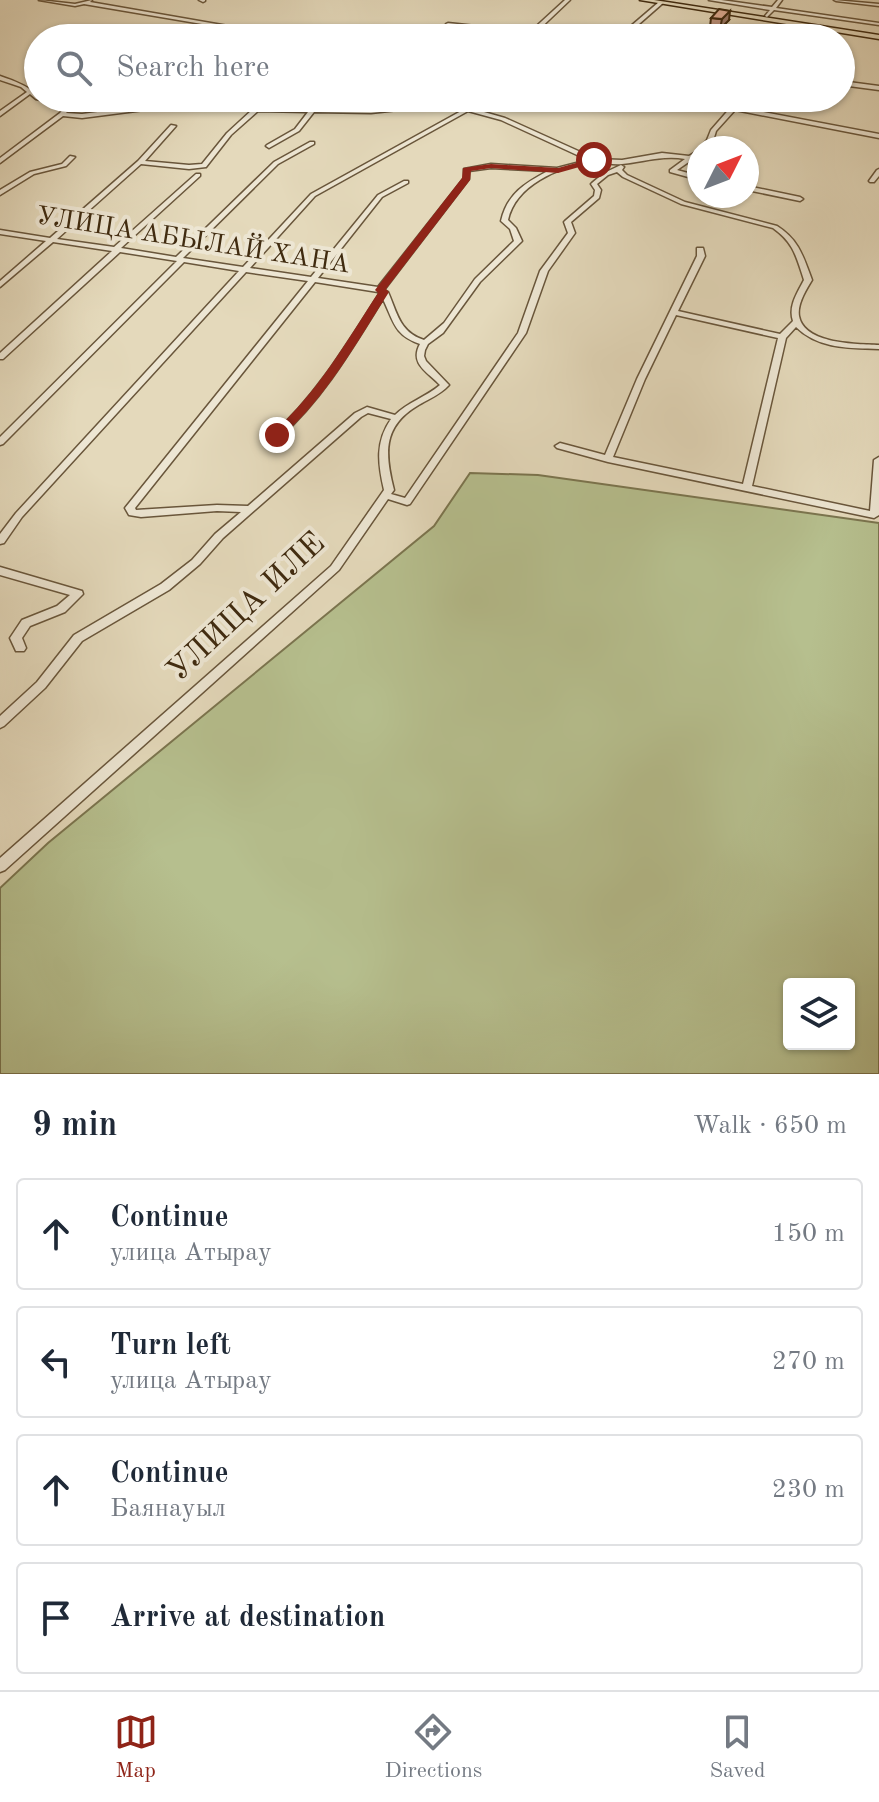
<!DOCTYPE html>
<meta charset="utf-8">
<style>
body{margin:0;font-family:"Old Standard TT",serif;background:#f2f2f3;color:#1f2937}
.controls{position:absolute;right:24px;bottom:24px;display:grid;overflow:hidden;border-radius:8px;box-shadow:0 2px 6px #0004}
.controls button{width:72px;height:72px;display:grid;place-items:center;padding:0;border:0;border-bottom:2px solid #e0e1e3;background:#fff;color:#1f2937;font:40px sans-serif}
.compass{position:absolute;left:687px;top:136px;width:72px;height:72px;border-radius:50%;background:#fff;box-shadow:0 2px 6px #0004;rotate:48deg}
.stop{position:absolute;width:24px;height:24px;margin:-18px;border:6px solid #8f2418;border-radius:50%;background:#fff}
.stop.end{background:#8f2418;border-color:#fff;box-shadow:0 2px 8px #0008}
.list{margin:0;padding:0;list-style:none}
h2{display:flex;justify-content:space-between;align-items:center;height:104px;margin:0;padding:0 32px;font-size:34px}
h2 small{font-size:26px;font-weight:400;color:#747a83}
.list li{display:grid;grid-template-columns:52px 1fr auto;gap:24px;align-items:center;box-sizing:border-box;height:112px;margin:0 16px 16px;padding:0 16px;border:2px solid #e0e1e3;border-radius:8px}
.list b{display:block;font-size:30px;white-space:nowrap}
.list p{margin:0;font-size:26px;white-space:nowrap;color:#747a83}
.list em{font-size:26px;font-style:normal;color:#747a83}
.icon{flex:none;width:44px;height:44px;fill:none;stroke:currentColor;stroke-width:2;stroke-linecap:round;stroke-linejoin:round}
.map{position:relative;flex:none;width:879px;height:1074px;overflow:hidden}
.search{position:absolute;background:#fff;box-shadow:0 2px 6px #0004;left:24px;right:24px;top:24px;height:88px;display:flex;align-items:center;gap:20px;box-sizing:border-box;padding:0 28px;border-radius:44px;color:#747a83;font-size:30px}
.sheet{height:616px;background:#fff}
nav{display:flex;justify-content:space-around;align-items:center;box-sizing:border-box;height:112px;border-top:2px solid #e0e1e3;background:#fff;font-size:22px;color:#747a83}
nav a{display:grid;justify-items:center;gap:4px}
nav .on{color:#8f2418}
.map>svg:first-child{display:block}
.green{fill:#b6bf8e;stroke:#7b754f;stroke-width:2;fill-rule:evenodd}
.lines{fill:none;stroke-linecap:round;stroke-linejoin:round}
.minor-casing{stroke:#69563b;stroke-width:3}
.major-casing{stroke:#402b10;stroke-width:3}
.minor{fill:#ede6d3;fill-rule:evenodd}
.major{fill:#e4d9bb;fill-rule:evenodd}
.wall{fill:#c09580;stroke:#402b10;stroke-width:2}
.shaded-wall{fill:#9c7968;stroke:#402b10;stroke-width:2}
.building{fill:#dfad95;stroke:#402b10;stroke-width:2}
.route{fill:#8f2418}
.labels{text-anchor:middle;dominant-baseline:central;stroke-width:8;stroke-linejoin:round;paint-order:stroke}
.far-street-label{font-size:26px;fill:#402b10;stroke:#ede6d3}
.street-label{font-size:32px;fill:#402b10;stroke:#ede6d3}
</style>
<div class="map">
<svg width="879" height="1074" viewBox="0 0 879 1074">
<rect width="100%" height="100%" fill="#e4d9bb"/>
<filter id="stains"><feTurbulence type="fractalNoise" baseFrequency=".0025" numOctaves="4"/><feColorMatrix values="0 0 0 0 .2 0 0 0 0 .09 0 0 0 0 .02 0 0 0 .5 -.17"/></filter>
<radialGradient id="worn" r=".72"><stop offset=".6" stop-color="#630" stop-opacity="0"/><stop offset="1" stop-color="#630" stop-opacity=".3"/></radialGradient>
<!-- green -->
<path class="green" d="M470 473 538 475 879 523V1074H0V888L48 843 434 526ZM789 984H849V1044H789Z"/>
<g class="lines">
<!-- minor casing -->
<g class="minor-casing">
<g id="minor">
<path d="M39 0 75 4 92 0 90 2 228 26 244 33 287 27 373 38H358L287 29 249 35 255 38C241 38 230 26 216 26 200 27 186 38 169 38L208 25 84 4 75 6Z"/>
<polygon points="199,0 205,0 205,1 203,2"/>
<polygon points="565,0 570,0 530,38 526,38 527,35 446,24 448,23 530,32"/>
<polygon points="709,0 721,0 772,7 778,0 782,0 776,8 879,23 879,25 774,10 767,17 765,16 770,10"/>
<polygon points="834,0 879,4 879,6 836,1"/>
<polygon points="659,2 663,3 623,38 617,38"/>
<polygon points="795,23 799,24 789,38 783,38"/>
<path d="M0 76C15 81 27 86 38 95V98H46L69 103 74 98H80L66 113 82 114 183 101 220 104 237 98H246L228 105 257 107 371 109 416 104 463 106 505 118 596 159 622 160 662 153 689 156 699 150V155L677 170 699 176V180L670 172V170L685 159C663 155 644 162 622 164 612 165 601 162 591 163 558 166 515 186 508 220L516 228 522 241 480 282 443 333 428 344 425 350 424 356 426 361 449 385C440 395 428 399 417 406 382 427 385 455 394 490L391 494 405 498 518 333 540 271 568 233 564 222 565 221 594 196 595 190 591 184 592 183 604 173 621 165 624 167 622 170 627 175 685 202 777 226C799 240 803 256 812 280 806 290 797 304 799 316 804 344 856 344 879 345V349C850 348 818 349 796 327L786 338 752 486 870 511 874 460 879 457V515L874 518 608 462 557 448 555 446 560 443 605 455 637 379 697 256V248H703L705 256 678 311 780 334 793 321C788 307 797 293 804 280 796 256 794 243 773 228L681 204 623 177 617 172 608 175 597 184 601 190 599 198 571 222 575 233 548 271 526 333 410 504 407 505 388 499 339 570 5 870 0 872V858L331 566 384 490C378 464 375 442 391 419L368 413 361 417 223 538 200 564 169 590 82 641 45 688 4 726 0 728V716L37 682 74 635 161 584 192 560 215 534 241 512 217 511 141 517 129 515 125 508 308 281 246 272 22 517 4 543 0 544V534L16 513 239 271 184 262 3 444 0 445V437L177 261 120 252 3 359H0V353L112 251 53 242 0 287V281L46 241 0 234V230L50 238 138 161 171 125 176 126 145 161 189 165 202 164 227 133 252 110 183 105 82 118 63 116 0 163V158L60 113 66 106 36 99 30 94 0 116V111L27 92 21 87 0 80ZM416 108 463 110 311 194 243 267 183 258 278 164 314 144V142H310L274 162 176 257 121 248 200 176V174H196L114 247 57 239 141 164 189 169 206 167 231 135 258 111 308 112 295 129 267 145 266 146 269 148 299 131 314 112 371 113ZM468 111 501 120 588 160 557 168 491 164 464 169V178L378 287 318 278 382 197 408 183V181H404L378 195 311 277 250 268 315 196ZM491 168 548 171C525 183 507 194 501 221L510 229 514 241 475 279 444 323 424 340C399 332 397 312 388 292L384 290 469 179V171ZM315 282 378 292 379 294C348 342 317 395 274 433L273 435 274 437H280C323 399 353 347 383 299 394 322 394 335 420 344 409 364 428 372 440 385 426 397 408 402 395 415L367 407 355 413 248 506 217 505 136 510 135 508ZM676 315 778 338 743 484 613 457 645 379Z"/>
<polygon points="841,81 879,86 879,90 841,85"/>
<polygon points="327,98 336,98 366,107 363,109"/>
<polygon points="739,98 745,98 737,107 879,134 879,138 735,110 716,131 713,141 706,148 700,148 707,140 711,130"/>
<polygon points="70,156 75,157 66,166 34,174 0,195 0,190 30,172 62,164"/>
<polygon points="879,169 879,176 874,182 870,182 869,181 877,170"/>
<polygon points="747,186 800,197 803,199 800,201 747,190"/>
<polygon points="0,567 82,591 83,594 65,612 30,626 22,638 26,648 24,651 16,651 10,638 22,620 57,606 70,595 0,575"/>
</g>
</g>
<!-- major casing -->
<g class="major-casing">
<polygon id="major" points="640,0 654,0 879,35 879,39"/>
</g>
<!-- minor -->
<use href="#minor" class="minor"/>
<!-- major -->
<use href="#major" class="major"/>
</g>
<!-- wall -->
<polygon class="wall" points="711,18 729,20 720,29 710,27"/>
<!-- shaded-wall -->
<polygon class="shaded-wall" points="730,11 729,20 720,29 722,19"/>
<!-- building -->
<polygon class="building" points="719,9 730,11 722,19 711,18"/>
<!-- route -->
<path class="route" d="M594 158 597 162 558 173 491 168 471 171 470 180 386 289 389 292C357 342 326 398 281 437H272V433C316 395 347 341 378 293L375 290 462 178 463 168 491 164 558 168Z"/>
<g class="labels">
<!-- far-street labels -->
<g class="far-street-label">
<text transform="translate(193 241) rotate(9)">УЛИЦА АБЫЛАЙ ХАНА</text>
</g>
<!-- street labels -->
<g class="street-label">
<text transform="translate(247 608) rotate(-43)">УЛИЦА ИЛЕ</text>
</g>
</g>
<rect width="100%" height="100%" filter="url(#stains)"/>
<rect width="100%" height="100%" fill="url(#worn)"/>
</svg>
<div class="controls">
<button><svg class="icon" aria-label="layers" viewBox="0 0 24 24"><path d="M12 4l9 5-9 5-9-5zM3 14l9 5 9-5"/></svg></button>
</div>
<svg class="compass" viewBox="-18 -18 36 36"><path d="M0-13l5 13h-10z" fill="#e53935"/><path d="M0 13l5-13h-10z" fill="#747a83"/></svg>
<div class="stop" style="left:594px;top:160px"></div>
<div class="stop end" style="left:277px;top:435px"></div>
<div class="search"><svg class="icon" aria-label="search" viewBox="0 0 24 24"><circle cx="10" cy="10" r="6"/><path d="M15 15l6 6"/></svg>Search here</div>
</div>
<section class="sheet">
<h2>9 min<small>Walk · 650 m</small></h2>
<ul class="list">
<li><svg class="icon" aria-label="ahead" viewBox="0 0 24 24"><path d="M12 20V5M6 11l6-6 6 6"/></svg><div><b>Continue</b><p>улица Атырау</p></div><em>150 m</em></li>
<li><svg class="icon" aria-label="left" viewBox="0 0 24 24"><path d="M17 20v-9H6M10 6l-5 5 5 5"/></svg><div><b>Turn left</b><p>улица Атырау</p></div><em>270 m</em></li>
<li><svg class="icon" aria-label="ahead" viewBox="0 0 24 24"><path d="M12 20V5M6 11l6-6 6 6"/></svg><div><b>Continue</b><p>Баянауыл</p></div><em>230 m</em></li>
<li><svg class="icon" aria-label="arrive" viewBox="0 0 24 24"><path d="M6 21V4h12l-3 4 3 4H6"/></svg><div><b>Arrive at destination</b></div></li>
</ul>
</section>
<nav>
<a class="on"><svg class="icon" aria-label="map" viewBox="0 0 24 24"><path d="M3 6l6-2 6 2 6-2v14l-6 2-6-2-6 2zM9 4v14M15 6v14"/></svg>Map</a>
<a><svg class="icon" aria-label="directions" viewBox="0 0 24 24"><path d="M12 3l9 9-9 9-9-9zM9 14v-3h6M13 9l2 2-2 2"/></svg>Directions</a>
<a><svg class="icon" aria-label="saved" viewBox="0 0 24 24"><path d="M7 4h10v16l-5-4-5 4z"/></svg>Saved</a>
</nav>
